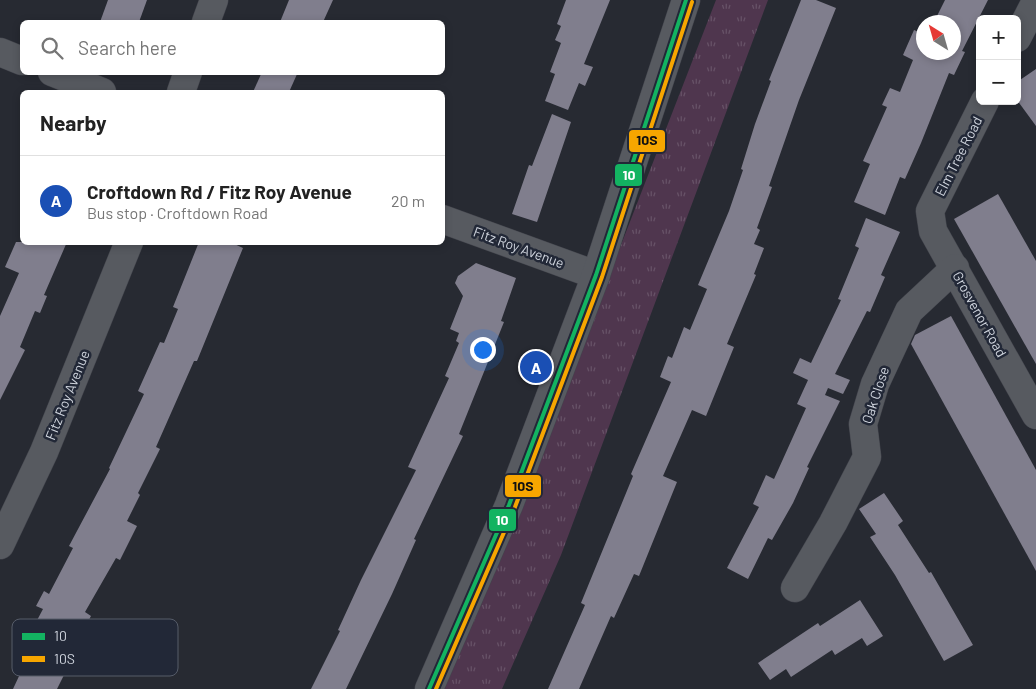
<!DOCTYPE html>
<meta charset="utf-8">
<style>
body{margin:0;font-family:Barlow,sans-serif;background:#f6f6f6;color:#222}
.controls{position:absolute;right:15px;top:15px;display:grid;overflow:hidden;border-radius:8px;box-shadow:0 2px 8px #0003}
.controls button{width:45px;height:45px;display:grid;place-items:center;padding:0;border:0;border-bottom:1px solid #e0e0e0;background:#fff;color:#222;font:25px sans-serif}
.compass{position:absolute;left:916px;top:15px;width:45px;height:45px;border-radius:50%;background:#fff;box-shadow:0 2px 8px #0003;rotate:323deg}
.you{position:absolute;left:482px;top:349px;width:18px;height:18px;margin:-12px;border:4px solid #fff;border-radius:50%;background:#1a73e8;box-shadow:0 0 0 8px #1a73e833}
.badge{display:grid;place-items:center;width:32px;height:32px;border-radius:50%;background:#56585c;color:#fff;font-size:16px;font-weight:700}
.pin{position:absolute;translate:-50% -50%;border:2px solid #fff;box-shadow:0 1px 5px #0006}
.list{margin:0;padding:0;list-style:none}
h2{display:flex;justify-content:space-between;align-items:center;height:65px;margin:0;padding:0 20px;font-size:21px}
h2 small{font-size:16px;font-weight:400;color:#767676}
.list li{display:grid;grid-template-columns:32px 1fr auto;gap:15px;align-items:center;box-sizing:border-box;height:90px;padding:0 20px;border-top:1px solid #e0e0e0}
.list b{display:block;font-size:19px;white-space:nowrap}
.list p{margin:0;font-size:16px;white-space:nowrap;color:#767676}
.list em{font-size:16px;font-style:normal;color:#767676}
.icon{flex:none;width:28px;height:28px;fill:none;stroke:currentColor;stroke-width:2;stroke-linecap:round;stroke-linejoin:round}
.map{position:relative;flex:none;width:1036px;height:689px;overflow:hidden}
.search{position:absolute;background:#fff;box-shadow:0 2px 8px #0003;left:20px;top:20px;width:425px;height:55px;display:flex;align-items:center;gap:12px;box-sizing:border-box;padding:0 18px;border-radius:8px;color:#767676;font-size:19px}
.panel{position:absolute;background:#fff;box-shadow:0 2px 8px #0003;left:20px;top:90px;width:425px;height:155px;border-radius:8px}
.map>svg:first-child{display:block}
.grass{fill:url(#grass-tufts)}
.building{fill:#807e8d}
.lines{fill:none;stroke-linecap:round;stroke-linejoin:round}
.minor-casing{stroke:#43454d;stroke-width:29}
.minor{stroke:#575a60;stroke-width:28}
.bus-1-casing{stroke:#222837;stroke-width:8}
.bus-2-casing{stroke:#222837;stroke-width:8}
.bus-1{stroke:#13b361;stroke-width:4}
.bus-2{stroke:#f7a600;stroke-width:4}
.labels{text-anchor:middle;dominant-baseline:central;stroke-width:5;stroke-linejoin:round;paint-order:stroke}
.street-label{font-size:14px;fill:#d0d5de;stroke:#222837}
.key{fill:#222837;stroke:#565c69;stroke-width:1}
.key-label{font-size:14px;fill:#d0d5de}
.line-badge{stroke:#222837;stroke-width:2}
.badge-label{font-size:14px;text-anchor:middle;font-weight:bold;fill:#fff}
.pale-badge-label{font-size:14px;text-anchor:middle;font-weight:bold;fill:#111}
</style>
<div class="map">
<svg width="1036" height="689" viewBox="0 0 1036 689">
<defs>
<pattern id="grass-tufts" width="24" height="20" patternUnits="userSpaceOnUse" patternTransform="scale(1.25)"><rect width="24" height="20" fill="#4f364e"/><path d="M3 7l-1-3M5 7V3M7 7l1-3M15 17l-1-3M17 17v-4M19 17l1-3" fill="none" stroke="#675267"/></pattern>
</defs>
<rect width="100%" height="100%" fill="#272a32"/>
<!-- grass -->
<polygon class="grass" points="716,0 768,0 561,555 502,689 441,689 619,250"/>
<!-- building -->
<g class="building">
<polygon points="108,0 147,0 139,22 100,22"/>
<polygon points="289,0 333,0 323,22 280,22"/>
<polygon points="566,0 610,0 584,64 593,67 585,86 579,83 568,110 545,101 555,74 550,72 561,43 555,40 561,26 557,24"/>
<polygon points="801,0 816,0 836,8 799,100 769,186 772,187 757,228 760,230 754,244 764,248 754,274 756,275 727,344 734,347 706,416 692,410 663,476 677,482 639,576 634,574 614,618 611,616 579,689 548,689 585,605 581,603 633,476 631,474 671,382 660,377 668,356 672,358 684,327 690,330 707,289 698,285 729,211 743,170 741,169 755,124 771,81 769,80"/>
<polygon points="945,0 988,0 962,51 965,52 954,75 949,73 921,143 905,179 900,177 885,215 854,202 870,164 863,161 887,107 882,105 890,88 900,92 913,60 903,55 914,30 924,34 924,52 954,52 954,22 934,22"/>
<polygon points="1036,69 1036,126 1017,100 1017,82"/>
<polygon points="262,72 298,72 289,92 253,92"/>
<polygon points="552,114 571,122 537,222 512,214 529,165 532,166"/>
<polygon points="998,194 1036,261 1036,364 954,219"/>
<polygon points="866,218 900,232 881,275 885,277 870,312 867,311 835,374 850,380 843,394 828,388 825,395 840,401 807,467 809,468 793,503 772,540 768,538 748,579 727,568 759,507 753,504 766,475 774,479 806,408 797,404 808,380 793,373 800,358 811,363 841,300 838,299 859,248 855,246"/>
<polygon points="16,242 67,242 44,295 47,296 40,313 35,311 20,347 25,350 0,400 0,316 19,273 5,267"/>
<polygon points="199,242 230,242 243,248 197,361 194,361 156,447 160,449 138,493 140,495 127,521 137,526 120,560 116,558 85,612 91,616 84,629 78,626 66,648 71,650 67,659 71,661 57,689 13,689 41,629 34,626 43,609 36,606 44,591 49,594 73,548 69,546 110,469 109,468 144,394 138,391 160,342 164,343 178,309 173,307"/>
<polygon points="476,263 516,278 501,321 504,322 459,434 463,436 414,539 416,540 392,594 346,689 311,689 340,631 338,630 361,580 416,470 408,467 449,378 445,376 459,343 456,341 459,333 450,329 463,296 455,283 458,276"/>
<polygon points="951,316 1036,470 1036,571 911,344 915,335"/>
<polygon points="884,493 903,521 898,525 929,573 931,572 973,645 944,661 895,575 870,537 876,534 859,509"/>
<polygon points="860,600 883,636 867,646 862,638 835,655 832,650 791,677 786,669 770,680 758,663 818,623 820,626"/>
</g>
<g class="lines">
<!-- minor casing -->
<g class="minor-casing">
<g id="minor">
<polyline points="206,22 214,0"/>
<polyline points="1017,38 1036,1"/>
<polyline points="0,52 22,61"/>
<polyline points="52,72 102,92"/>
<polyline points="181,92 188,72"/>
<polyline points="985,101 930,211 933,231 1036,415"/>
<polyline points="442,219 596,275"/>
<polyline points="0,545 44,452 129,242"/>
<polyline points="795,588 833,523 867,457 863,424 875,384 909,311 955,268"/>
<polyline points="429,689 509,505 596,275 686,0"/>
</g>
</g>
<!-- minor -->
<use href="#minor" class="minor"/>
<!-- bus-1 casing -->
<g class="bus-1-casing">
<polyline id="bus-1" points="429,689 509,505 596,275 686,0"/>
</g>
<!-- bus-2 casing -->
<g class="bus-2-casing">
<polyline id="bus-2" points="436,689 515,507 602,277 692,2"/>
</g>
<!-- bus-1 -->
<use href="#bus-1" class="bus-1"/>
<!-- bus-2 -->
<use href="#bus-2" class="bus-2"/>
</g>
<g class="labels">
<!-- street labels -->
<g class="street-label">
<text transform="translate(958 156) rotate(-63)">Elm Tree Road</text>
<text transform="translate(519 247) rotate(20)">Fitz Roy Avenue</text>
<text transform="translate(980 314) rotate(61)">Grosvenor Road</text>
<text transform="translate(67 395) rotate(-68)">Fitz Roy Avenue</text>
<text transform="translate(875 395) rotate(-72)">Oak Close</text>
</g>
</g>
<!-- legend -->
<rect x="12" y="619" width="166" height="57" rx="8" class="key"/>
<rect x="22" y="633" width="23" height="7" fill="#13b361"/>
<rect x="22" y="656" width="23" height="6" fill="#f7a600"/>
<g class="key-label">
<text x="54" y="641">10</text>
<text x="54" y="664">10S</text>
</g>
<g class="line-badge">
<rect x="628" y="129" width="38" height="24" rx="5" fill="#f7a600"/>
<rect x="614" y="163" width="29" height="24" rx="5" fill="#13b361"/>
<rect x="504" y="474" width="38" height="24" rx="5" fill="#f7a600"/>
<rect x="488" y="508" width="29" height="24" rx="5" fill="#13b361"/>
</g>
<g class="badge-label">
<text x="629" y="180">10</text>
<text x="502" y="525">10</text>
</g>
<g class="pale-badge-label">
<text x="647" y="145">10S</text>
<text x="523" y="491">10S</text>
</g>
</svg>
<div class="controls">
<button>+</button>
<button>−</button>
</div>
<svg class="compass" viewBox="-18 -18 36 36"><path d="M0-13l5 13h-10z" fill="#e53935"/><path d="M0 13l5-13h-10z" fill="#767676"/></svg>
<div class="you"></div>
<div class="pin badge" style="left:536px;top:367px;background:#1a4fb4">A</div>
<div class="search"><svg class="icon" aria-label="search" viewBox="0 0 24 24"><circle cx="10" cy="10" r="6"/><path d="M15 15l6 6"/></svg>Search here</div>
<section class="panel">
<h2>Nearby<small></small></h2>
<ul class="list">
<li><span class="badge" style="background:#1a4fb4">A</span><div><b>Croftdown Rd / Fitz Roy Avenue</b><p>Bus stop · Croftdown Road</p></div><em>20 m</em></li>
</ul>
</section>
</div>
